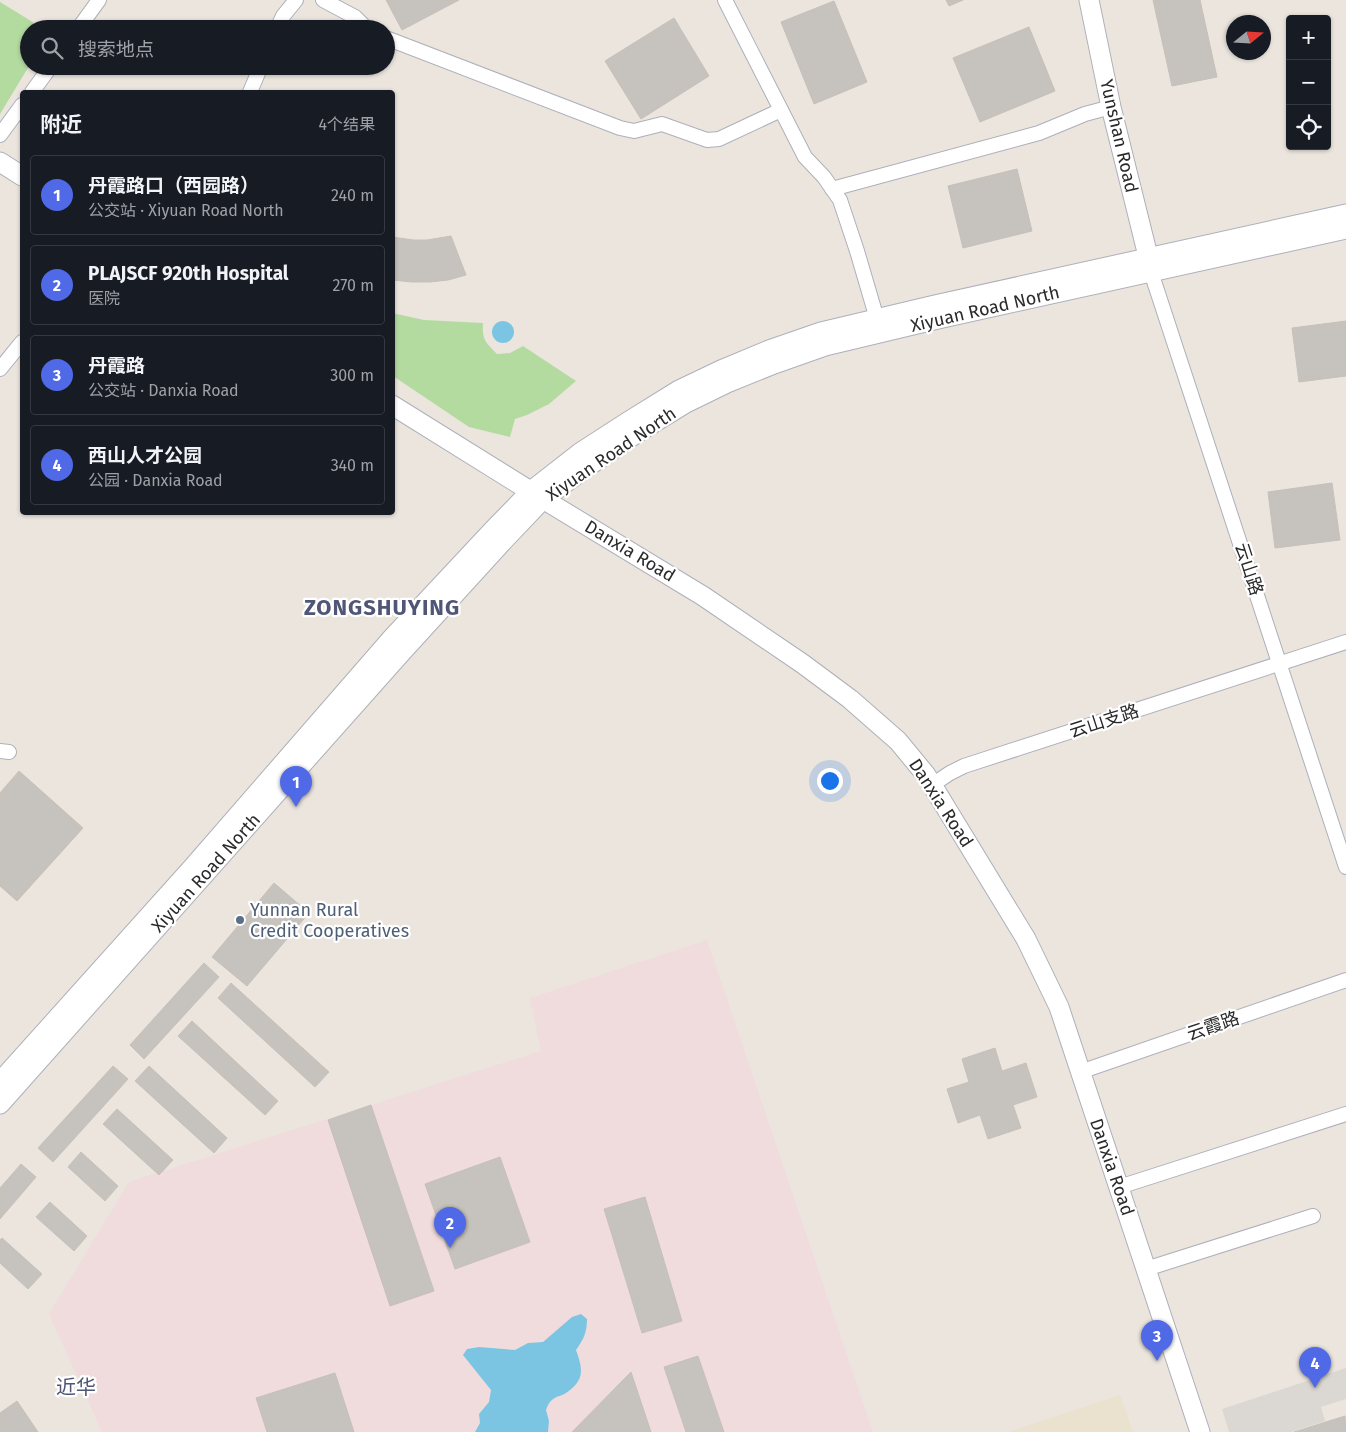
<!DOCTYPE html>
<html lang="zh">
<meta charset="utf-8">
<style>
body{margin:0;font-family:"Fira Sans","Noto Sans SC",sans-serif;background:#20242c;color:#f1f3f6}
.controls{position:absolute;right:15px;top:15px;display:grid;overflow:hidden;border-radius:5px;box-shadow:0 1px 4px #0004}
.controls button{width:45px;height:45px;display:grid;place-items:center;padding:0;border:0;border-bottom:1px solid #363941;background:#171b24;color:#f1f3f6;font:25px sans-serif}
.compass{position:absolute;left:1226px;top:15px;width:45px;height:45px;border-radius:50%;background:#171b24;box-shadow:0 1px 4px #0004;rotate:72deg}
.you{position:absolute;left:829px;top:780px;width:18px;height:18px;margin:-12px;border:4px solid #fff;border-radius:50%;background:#1a73e8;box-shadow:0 0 0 8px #1a73e833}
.badge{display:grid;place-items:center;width:32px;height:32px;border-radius:50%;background:#4f69e7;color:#fff;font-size:16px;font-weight:700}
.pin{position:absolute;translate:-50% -41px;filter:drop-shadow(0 1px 2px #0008)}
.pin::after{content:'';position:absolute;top:26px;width:18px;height:15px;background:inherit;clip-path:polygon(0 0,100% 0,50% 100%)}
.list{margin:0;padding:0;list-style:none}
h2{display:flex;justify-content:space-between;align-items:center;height:65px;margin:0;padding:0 20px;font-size:21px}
h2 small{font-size:16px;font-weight:400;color:#9ea1a6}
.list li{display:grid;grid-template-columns:32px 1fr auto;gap:15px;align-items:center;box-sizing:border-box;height:80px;margin:0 10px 10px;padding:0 10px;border:1px solid #363941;border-radius:5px}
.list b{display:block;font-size:19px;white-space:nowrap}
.list p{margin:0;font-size:16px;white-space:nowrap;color:#9ea1a6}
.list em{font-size:16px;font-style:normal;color:#9ea1a6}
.icon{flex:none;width:28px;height:28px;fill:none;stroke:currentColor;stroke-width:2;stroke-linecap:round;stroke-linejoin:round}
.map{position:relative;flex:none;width:1346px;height:1432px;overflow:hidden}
.search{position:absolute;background:#171b24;box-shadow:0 1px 4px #0004;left:20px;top:20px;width:375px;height:55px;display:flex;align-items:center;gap:12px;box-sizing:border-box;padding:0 18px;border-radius:28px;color:#9ea1a6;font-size:19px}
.panel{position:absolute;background:#171b24;box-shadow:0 1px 4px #0004;left:20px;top:90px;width:375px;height:425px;border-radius:5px}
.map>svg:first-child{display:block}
.education{fill:#eae2cf}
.medical{fill:#f0dcdd}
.green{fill:#b3dba0}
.plaza{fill:#dbd8d4}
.water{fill:#7cc5e2}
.building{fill:#c6c2bd;stroke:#c6c1b8}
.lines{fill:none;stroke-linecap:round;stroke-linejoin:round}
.street-casing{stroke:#aeb0b9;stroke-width:16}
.secondary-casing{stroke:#aeb0b9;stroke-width:21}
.street{stroke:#fff;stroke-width:14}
.secondary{stroke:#fff;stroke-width:19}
.service-dot{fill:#5c6f8a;stroke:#fff;stroke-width:2}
.labels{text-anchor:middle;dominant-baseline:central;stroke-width:4.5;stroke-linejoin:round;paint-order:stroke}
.street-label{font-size:18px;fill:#2a2a2a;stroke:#fff}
.service-label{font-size:18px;fill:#4e5e75;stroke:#fff;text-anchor:start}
.quarter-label{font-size:20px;fill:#4f5676;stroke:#fff}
.district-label{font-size:22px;font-weight:bold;letter-spacing:1px;fill:#4f5676;stroke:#fff}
</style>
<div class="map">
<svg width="1346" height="1432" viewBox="0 0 1346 1432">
<rect width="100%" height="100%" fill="#ebe5de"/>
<!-- education -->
<polygon class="education" points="1120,1395 1133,1432 1008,1432"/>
<!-- medical -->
<polygon class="medical" points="707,940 873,1432 102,1432 49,1314 129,1182 541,1051 530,998"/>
<!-- green -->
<g class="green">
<polygon points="0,2 44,29 29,29 29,66 0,114"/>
<path d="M392 313 424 320 483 323C482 340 485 342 497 354L510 353 523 346 576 381 549 404 527 415 515 419 510 437 469 427 393 376Z"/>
</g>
<!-- plaza -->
<polygon class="plaza" points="1346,1368 1346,1399 1321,1407 1325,1421 1291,1432 1229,1432 1222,1409"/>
<!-- water -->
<g class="water">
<circle cx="503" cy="332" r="11"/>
<path d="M581 1314 587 1319C587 1332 584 1339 576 1350 583 1369 585 1380 566 1393 562 1396 556 1396 552 1400 549 1402 547 1407 546 1410L549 1421 548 1432H475L480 1423 479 1414 489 1402 491 1390 463 1355 467 1349 479 1347 515 1350 528 1343 543 1342 572 1317Z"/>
</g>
<!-- building -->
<g class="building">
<polygon points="386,0 459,0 402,30"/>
<polygon points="946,0 963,0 949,6"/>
<polygon points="1153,0 1200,0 1217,77 1172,86"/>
<polygon points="834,1 867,82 814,104 781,22"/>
<polygon points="674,18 709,76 641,119 605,61"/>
<polygon points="1029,27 1055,91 980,122 953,58"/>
<polygon points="1017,169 1032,231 963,248 948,186"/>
<polygon points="451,236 466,275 448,280 430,282 412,282 392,280 392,237 414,240 427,240"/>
<polygon points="1346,321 1346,376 1299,382 1292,328"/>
<polygon points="1332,483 1340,540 1275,548 1268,492"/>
<polygon points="19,771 83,828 17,901 0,886 0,793"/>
<polygon points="274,883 309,913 247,986 212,957"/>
<polygon points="204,963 219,977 144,1059 130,1045"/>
<polygon points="231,983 329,1072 315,1087 218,998"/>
<polygon points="192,1021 278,1101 265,1115 178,1036"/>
<polygon points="995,1048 1002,1071 1026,1063 1037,1097 1013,1105 1021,1128 988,1139 980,1115 958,1123 947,1089 969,1082 962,1059"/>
<polygon points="113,1066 128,1079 53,1162 38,1148"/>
<polygon points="149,1066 227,1138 214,1153 135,1081"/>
<polygon points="371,1105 434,1291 390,1306 328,1120"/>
<polygon points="117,1109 173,1160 159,1175 103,1124"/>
<polygon points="81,1152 118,1186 105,1201 68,1167"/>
<polygon points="500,1157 530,1242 455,1269 425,1184"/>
<polygon points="21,1164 36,1177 0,1219 0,1188"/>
<polygon points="645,1197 682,1321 642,1333 604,1209"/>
<polygon points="50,1202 87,1236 74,1251 36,1217"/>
<polygon points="2,1238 42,1274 28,1289 0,1263 0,1240"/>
<polygon points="698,1356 724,1432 686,1432 664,1367"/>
<polygon points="631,1372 651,1432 572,1432"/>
<polygon points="335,1373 354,1432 267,1432 256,1398"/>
<polygon points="17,1401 38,1432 0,1432 0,1413"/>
<polygon points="1345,1416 1346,1432 1294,1432"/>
</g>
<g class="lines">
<!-- street casing -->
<g class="street-casing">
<g id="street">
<polyline points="323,0 355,17 367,29"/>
<polyline points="725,0 805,157 824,177 840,200 857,251 877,319"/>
<polyline points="78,29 99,0"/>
<polyline points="277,29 283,16 296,0"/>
<polyline points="386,38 620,128 634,131 662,124 707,140 719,139 781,110"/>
<polyline points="32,92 51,66"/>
<polyline points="250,92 261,66"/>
<polyline points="0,135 22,105"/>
<polyline points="832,189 1039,133 1085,114 1111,107"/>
<polyline points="1151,272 1346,867"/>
<polyline points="0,369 22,342"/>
<polyline points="0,751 9,752"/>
<polyline points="932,785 950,773 964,766 1346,642"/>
<polyline points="1080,1072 1346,980"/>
<polyline points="1119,1187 1346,1114"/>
<polyline points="1146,1269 1313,1216"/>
</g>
</g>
<!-- secondary casing -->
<g class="secondary-casing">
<g id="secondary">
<polyline points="1089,0 1111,107 1151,268"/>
<polyline points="0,162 22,176"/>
<polyline points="392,405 543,499 703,596 803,664 850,699 898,741 926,775 1026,939 1059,1007 1200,1432"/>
<polyline points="0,1082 192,868 393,637 494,529 531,491 581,452 629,421 679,390 721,370 769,350 821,332 935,305 1346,214"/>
<polyline points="0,1104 401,653 505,539 543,499 590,465 637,433 686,403 727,383 774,364 825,346 938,319 1346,229"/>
</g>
</g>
<!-- street -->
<use href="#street" class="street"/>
<!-- secondary -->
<use href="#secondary" class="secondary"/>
</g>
<!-- markers -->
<circle class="service-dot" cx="240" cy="920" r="5"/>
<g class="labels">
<!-- street labels -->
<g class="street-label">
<text transform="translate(1119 136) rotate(77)">Yunshan Road</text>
<text transform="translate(985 309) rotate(-13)">Xiyuan Road North</text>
<text transform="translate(611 454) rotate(-34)">Xiyuan Road North</text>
<text transform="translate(630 551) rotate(31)">Danxia Road</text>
<text transform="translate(1249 569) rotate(72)">云山路</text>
<text transform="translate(1104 721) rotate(-18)">云山支路</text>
<text transform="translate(941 803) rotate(57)">Danxia Road</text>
<text transform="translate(206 873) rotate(-48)">Xiyuan Road North</text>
<text transform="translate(1213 1026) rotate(-19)">云霞路</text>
<text transform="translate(1112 1167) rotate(71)">Danxia Road</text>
</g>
<!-- service labels -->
<g class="service-label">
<text x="250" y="910">Yunnan Rural<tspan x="250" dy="21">Credit Cooperatives</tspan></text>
</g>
<!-- quarter labels -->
<g class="quarter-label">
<text x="76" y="1387">近华</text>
</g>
<!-- district labels -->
<g class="district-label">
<text x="382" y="607">ZONGSHUYING</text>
</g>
</g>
</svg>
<div class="controls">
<button>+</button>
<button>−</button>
<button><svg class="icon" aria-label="locate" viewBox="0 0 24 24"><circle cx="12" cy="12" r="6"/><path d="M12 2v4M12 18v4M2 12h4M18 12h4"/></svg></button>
</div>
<svg class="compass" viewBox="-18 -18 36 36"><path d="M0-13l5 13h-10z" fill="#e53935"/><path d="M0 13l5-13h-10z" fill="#9ea1a6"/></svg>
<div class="you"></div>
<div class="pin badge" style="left:296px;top:807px">1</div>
<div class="pin badge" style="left:450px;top:1248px">2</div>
<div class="pin badge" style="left:1157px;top:1361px">3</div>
<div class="pin badge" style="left:1315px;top:1388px">4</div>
<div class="search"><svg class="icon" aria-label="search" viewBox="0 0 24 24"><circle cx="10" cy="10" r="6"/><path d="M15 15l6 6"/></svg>搜索地点</div>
<section class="panel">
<h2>附近<small>4个结果</small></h2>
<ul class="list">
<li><span class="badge">1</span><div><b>丹霞路口（西园路）</b><p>公交站 · Xiyuan Road North</p></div><em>240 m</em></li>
<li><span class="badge">2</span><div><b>PLAJSCF 920th Hospital</b><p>医院</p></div><em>270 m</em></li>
<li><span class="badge">3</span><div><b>丹霞路</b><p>公交站 · Danxia Road</p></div><em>300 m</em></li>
<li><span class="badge">4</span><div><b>西山人才公园</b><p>公园 · Danxia Road</p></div><em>340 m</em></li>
</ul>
</section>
</div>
